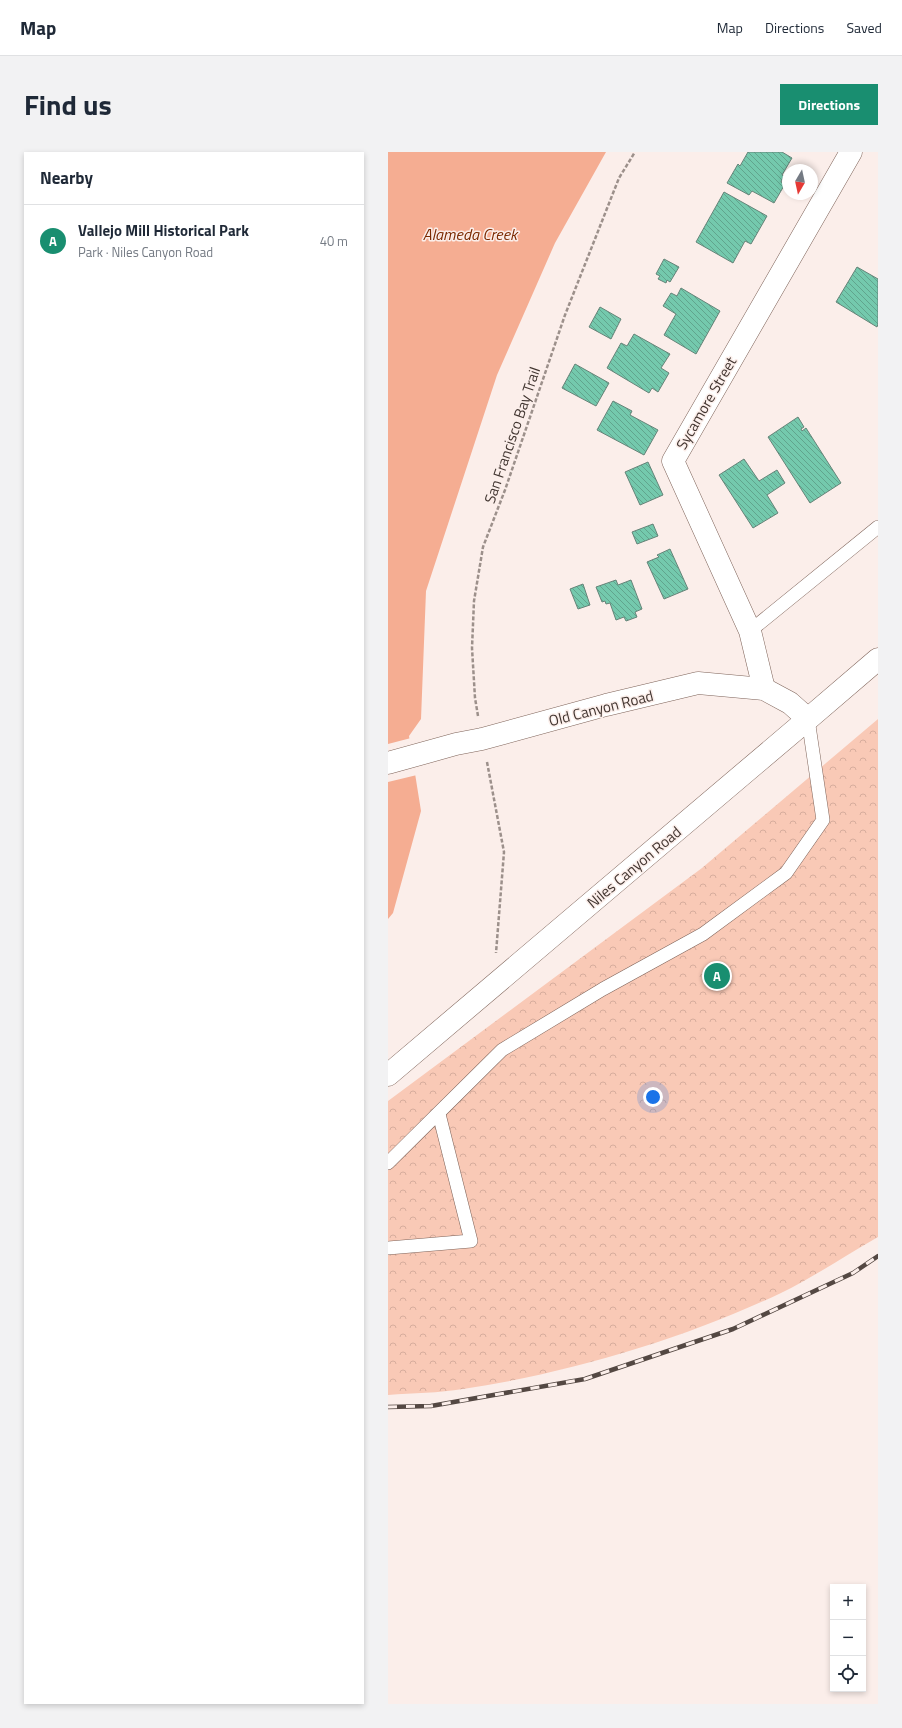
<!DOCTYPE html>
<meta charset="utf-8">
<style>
body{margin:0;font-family:"Titillium Web",sans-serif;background:#f2f2f3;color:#1f2937}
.controls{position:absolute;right:12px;bottom:12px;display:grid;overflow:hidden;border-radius:0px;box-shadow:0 2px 6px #0003}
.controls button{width:36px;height:36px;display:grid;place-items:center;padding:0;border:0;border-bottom:1px solid #e0e1e3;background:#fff;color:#1f2937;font:20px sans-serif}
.compass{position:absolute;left:394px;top:12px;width:36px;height:36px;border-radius:50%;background:#fff;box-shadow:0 2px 6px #0003;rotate:189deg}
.you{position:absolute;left:265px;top:945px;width:14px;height:14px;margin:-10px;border:3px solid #fff;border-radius:50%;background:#1a73e8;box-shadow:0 0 0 6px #1a73e833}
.badge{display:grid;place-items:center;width:26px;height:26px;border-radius:50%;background:#198e70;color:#fff;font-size:13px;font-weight:700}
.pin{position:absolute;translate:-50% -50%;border:2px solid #fff;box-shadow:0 1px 4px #0006}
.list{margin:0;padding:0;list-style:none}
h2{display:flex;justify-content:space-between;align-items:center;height:52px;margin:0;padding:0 16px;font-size:17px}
h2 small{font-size:13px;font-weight:400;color:#747a83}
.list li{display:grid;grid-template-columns:26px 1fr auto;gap:12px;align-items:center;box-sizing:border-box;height:72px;padding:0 16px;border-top:1px solid #e0e1e3}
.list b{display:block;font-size:15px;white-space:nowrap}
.list p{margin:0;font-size:13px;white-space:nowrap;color:#747a83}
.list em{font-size:13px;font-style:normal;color:#747a83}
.icon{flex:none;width:22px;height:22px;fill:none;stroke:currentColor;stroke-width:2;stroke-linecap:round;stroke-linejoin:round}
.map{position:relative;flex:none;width:490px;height:1552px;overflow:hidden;border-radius:0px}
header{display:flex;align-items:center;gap:24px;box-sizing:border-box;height:56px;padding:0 20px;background:#fff;border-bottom:1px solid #e0e1e3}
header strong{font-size:19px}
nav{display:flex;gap:22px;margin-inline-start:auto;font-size:14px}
.intro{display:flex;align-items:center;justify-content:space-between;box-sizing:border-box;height:96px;padding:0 24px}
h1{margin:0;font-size:28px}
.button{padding:10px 18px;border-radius:0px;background:#198e70;color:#fff;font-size:14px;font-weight:700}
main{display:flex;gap:24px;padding:0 24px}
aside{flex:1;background:#fff;border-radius:0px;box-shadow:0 2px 6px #0003}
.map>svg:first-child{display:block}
.park{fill:url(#park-crowns)}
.water{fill:#f5ad92}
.pier{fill:#fbeeea}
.building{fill:url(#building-back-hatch);stroke:#658378}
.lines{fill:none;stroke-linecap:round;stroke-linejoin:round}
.lane-casing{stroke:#7e6359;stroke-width:14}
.street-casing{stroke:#7e6359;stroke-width:23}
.primary-casing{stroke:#7e6359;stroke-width:23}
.path{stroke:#9c908b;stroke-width:2.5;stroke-dasharray:4 2;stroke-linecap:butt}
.lane{stroke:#fff;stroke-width:13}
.street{stroke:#fff;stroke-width:22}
.primary{stroke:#fff;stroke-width:22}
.rail-casing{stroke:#544843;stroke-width:4.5}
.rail{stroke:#fbeeea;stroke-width:3;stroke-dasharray:9;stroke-linecap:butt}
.labels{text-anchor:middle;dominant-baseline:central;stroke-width:3;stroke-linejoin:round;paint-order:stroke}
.street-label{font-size:15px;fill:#413530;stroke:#fbeeea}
.water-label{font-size:16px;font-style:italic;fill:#7b2900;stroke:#fbeeea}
</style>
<header>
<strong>Map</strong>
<nav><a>Map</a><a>Directions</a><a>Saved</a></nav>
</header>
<div class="intro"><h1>Find us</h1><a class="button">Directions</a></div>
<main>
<aside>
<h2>Nearby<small></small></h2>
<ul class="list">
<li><span class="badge">A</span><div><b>Vallejo Mill Historical Park</b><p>Park · Niles Canyon Road</p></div><em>40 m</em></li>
</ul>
</aside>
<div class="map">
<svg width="490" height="1552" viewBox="0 0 490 1552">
<defs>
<pattern id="park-crowns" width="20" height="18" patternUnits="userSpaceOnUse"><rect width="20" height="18" fill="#f9c9b6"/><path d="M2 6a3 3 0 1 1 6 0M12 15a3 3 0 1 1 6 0" fill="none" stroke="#d7ad9d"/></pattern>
<pattern id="building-back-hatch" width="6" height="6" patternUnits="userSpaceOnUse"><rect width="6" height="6" fill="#74c9ad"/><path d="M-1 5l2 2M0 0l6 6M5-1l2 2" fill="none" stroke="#61a48d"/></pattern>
</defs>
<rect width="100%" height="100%" fill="#fbeeea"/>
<!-- park -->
<path class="park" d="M490 567V1085C458 1103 426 1125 393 1141 296 1187 182 1221 75 1237 51 1241 25 1241 0 1243V949L314 716Z"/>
<!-- water -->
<polygon class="water" points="0,0 218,0 167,91 109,223 38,439 33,567 21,584 33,659 5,761 0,767"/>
<!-- pier -->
<polygon class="pier" points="23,586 29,623 0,630 0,592"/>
<!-- building -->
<g class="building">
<polygon points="360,0 394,0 404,6 394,23 396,24 393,30 397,32 386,51 364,39 361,43 339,31 350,12 352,14"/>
<polygon points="336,40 379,64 363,92 357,89 345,111 308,90"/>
<polygon points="276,107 291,115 282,130 279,128 278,131 270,127 272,124 268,122"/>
<polygon points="469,115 490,127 490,172 489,175 448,150"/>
<polygon points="293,136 332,159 308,202 276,183 288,162 275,154 283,141 289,144"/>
<polygon points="212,155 233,167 223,187 201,175"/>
<polygon points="246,182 282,202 273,216 281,221 270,240 264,236 261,241 219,216 233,191 239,194"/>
<polygon points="187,212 221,231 208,254 174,236"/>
<polygon points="225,249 244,259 242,263 270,278 256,303 209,278"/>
<polygon points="410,265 416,275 413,277 414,279 418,276 453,331 422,351 380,285"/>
<polygon points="356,307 371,329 389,318 397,331 379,343 390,361 365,376 331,323"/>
<polygon points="260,310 275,343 252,353 237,320"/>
<polygon points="265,372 270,384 249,392 244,380"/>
<polygon points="282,397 300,437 276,447 259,410 271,405 269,403"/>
<polygon points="228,428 230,433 243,428 254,457 247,460 249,465 238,469 236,465 228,468 222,451 218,452 217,449 214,450 208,435"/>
<polygon points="195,432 202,453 190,457 182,437"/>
</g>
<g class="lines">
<!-- lane casing -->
<g class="lane-casing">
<g id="lane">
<polyline points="362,479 490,375"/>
<polyline points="0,1011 114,898 215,837 315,782 398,721 435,668 420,567"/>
<polyline points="0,1096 83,1089 51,962"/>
</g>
</g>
<!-- street casing -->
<g class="street-casing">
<g id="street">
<polyline points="376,537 362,479 285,309 463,0"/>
<polyline points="0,611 68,592 94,587 218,553 310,531 376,537 402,551 420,567"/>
</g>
</g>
<!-- primary casing -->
<g class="primary-casing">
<polyline id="primary" points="0,923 420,567 490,507"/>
</g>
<!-- path -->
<g class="path">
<polyline points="90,564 87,546 84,496 86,449 95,395 117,338 177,163 231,26 247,0"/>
<polyline points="99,610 116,700 108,801"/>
</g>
<!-- lane -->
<use href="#lane" class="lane"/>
<!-- street -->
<use href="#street" class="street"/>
<!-- primary -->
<use href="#primary" class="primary"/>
<!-- rail casing -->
<g class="rail-casing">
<polyline id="rail" points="0,1255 43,1254 197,1227 345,1177 465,1121 490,1104"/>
</g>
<!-- rail -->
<use href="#rail" class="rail"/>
</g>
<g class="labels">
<!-- street labels -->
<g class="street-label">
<text transform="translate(318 251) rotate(-60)">Sycamore Street</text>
<text transform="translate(124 283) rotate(-71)">San Francisco Bay Trail</text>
<text transform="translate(213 556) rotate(-14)">Old Canyon Road</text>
<text transform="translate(246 715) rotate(-40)">Niles Canyon Road</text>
</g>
<!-- water labels -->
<g class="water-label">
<text x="82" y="82">Alameda Creek</text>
</g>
</g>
</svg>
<div class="controls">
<button>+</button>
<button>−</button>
<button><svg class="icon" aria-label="locate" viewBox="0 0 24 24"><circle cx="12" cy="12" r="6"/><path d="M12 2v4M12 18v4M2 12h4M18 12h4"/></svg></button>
</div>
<svg class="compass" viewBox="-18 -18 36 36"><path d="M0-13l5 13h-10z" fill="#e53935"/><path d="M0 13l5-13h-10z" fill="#747a83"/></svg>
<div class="you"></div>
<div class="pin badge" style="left:329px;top:824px">A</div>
</div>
</main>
